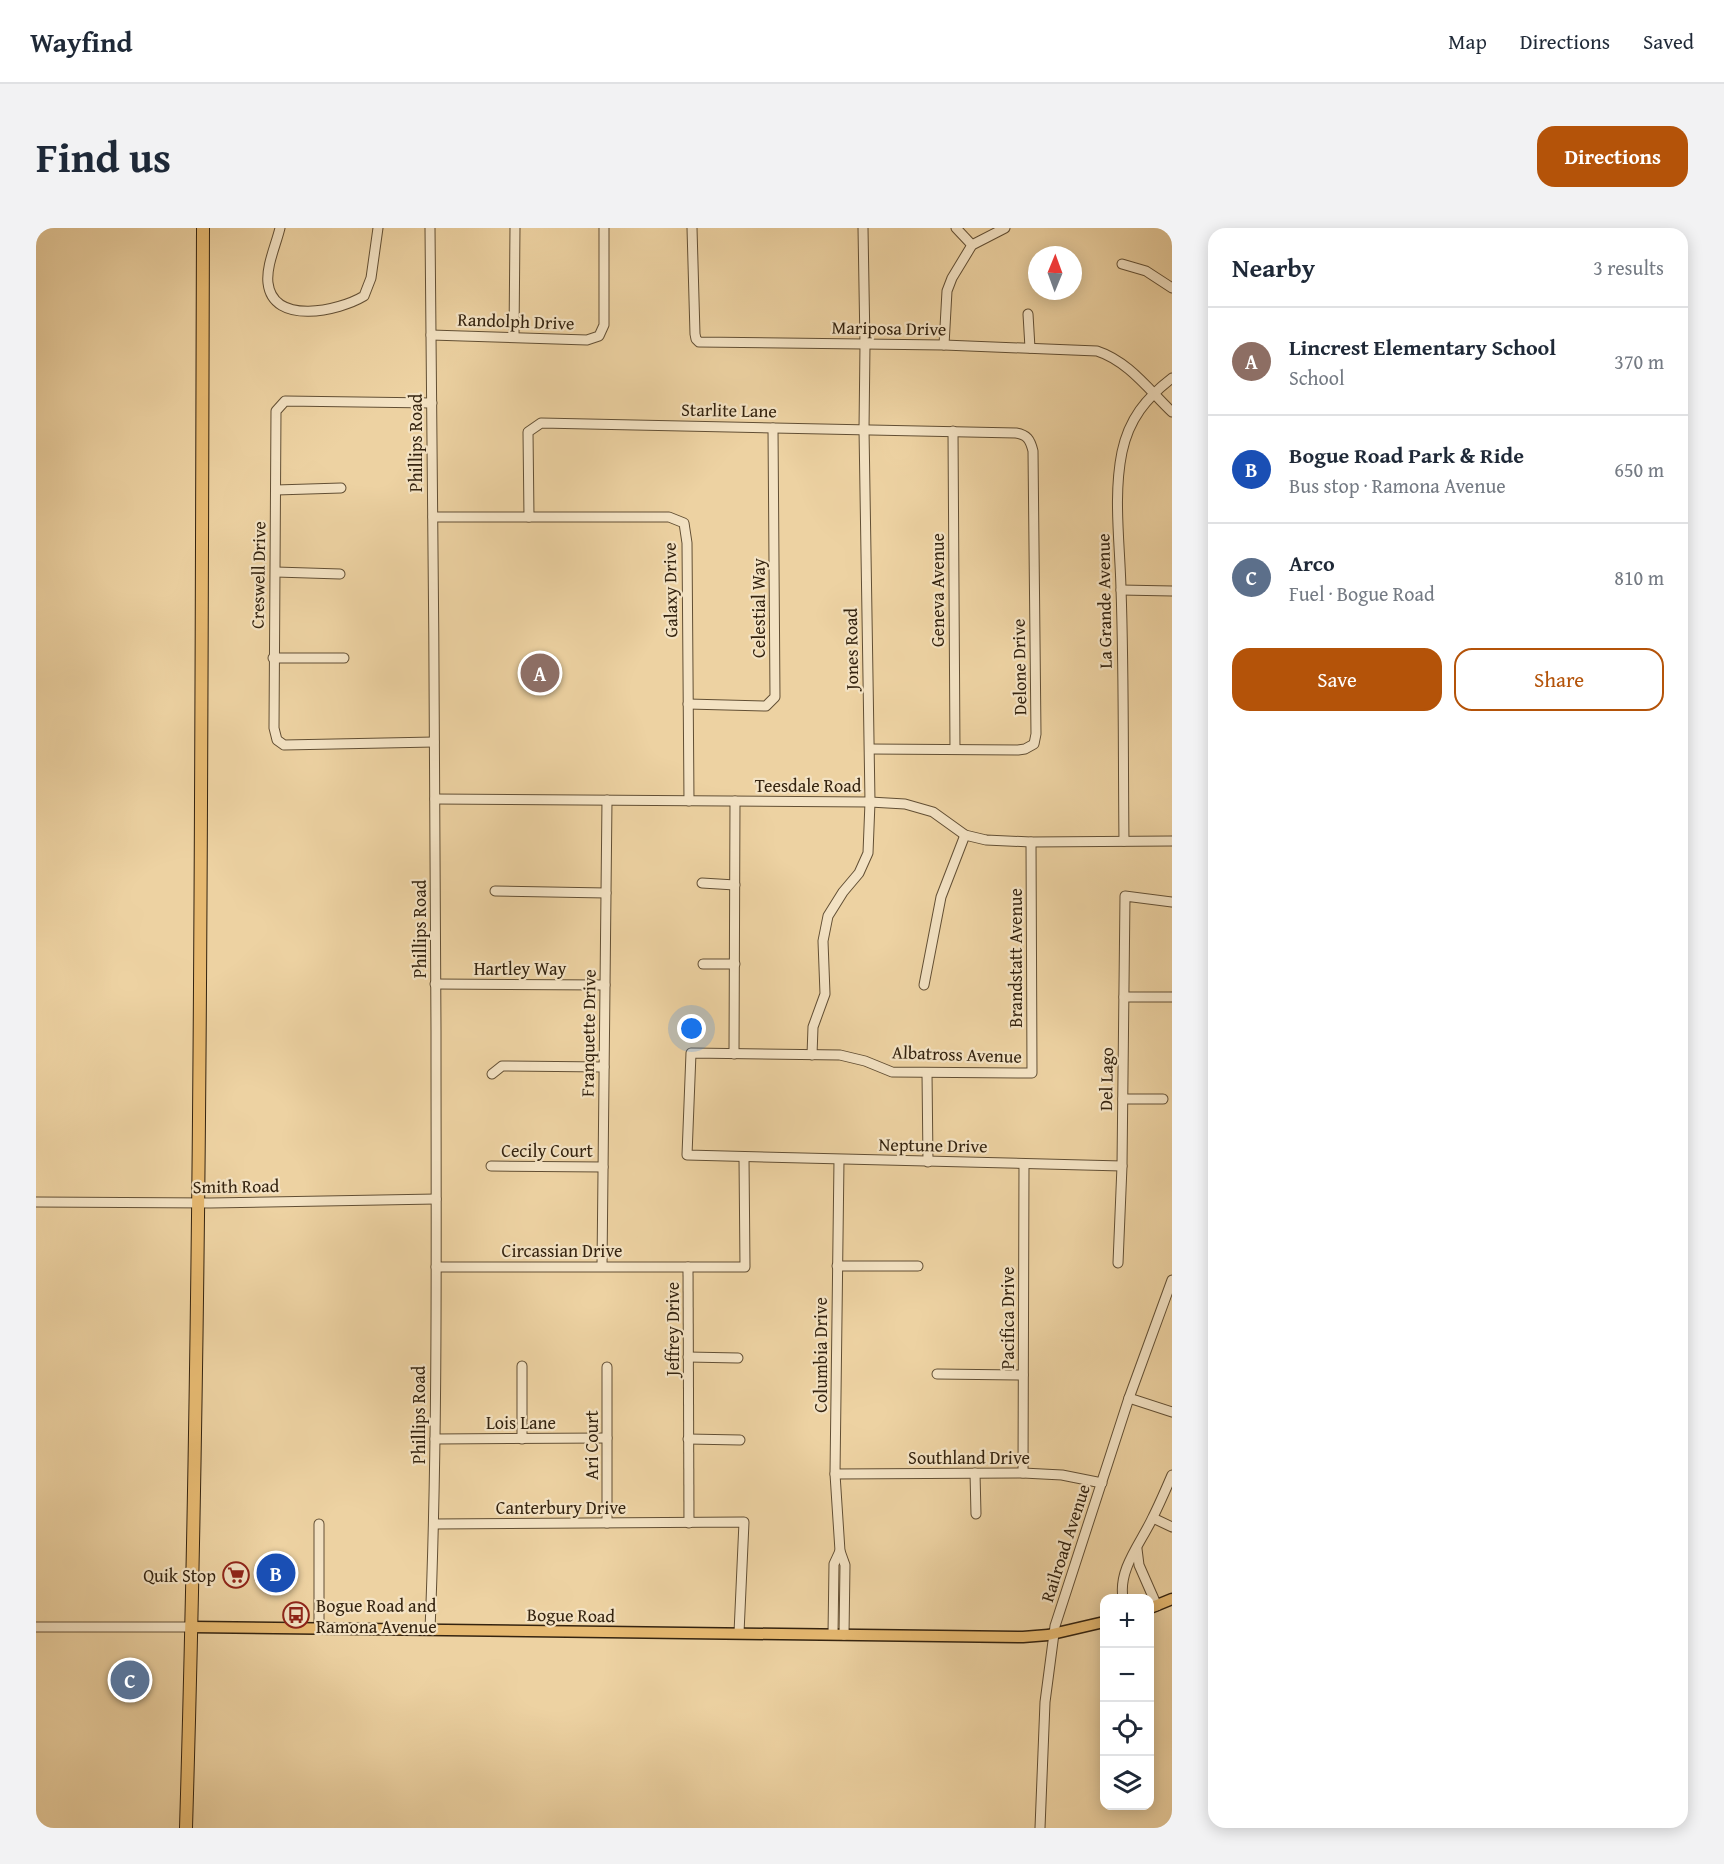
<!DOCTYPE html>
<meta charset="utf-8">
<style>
body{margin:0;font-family:"Gentium Book Plus",serif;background:#f2f2f3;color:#1f2937}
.controls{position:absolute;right:18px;bottom:18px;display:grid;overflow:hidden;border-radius:12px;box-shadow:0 3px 15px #0003}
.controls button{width:54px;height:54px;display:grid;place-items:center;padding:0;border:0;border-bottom:2px solid #e0e1e3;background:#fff;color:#1f2937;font:30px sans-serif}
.compass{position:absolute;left:992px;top:18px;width:54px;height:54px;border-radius:50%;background:#fff;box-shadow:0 3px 15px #0003;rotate:1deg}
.you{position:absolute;left:656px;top:801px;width:21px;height:21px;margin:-15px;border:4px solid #fff;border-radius:50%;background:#1a73e8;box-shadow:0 0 0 9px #1a73e833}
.badge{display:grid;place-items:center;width:39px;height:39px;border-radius:50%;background:#b45309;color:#fff;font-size:20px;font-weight:700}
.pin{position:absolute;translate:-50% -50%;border:3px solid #fff;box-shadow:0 2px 6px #0006}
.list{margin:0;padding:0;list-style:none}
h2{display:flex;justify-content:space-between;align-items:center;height:78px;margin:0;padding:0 24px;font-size:26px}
h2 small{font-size:20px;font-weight:400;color:#747a83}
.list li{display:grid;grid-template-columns:39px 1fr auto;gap:18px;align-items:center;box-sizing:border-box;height:108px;padding:0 24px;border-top:2px solid #e0e1e3}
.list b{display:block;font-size:22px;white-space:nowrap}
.list p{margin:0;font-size:20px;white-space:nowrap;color:#747a83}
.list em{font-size:20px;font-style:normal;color:#747a83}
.actions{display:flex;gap:12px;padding:18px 24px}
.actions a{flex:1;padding:14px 0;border:2px solid #b45309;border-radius:18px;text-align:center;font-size:21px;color:#b45309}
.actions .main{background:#b45309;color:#fff}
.icon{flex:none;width:33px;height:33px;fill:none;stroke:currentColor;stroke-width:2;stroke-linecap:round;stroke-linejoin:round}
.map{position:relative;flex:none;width:1136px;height:1600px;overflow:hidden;border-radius:18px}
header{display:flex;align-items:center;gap:36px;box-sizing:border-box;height:84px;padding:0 30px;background:#fff;border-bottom:2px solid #e0e1e3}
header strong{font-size:28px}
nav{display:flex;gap:33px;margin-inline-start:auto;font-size:21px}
.intro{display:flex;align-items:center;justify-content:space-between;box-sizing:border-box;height:144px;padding:0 36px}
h1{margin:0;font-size:42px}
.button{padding:15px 27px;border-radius:18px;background:#b45309;color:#fff;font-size:21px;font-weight:700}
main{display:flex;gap:36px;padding:0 36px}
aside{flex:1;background:#fff;border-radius:18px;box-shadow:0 3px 15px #0003}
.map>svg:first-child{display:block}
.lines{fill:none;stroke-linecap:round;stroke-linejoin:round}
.minor-casing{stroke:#624f34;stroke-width:11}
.major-casing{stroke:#34230f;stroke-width:13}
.highway-casing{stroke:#34230f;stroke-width:14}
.minor{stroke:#f3e2c3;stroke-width:9}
.major{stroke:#e6b971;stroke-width:10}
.highway{stroke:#e6b971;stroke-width:12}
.labels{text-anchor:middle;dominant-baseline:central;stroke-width:4.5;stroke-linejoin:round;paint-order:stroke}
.street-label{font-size:18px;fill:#34230f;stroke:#f3e2c3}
.poi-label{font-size:18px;fill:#34230f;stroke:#f3e2c3;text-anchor:end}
</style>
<header>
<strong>Wayfind</strong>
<nav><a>Map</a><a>Directions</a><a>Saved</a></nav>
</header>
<div class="intro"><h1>Find us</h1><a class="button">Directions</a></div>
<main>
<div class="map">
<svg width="1136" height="1600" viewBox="0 0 1136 1600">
<rect width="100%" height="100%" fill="#edd2a2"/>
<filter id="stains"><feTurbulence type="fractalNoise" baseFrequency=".00333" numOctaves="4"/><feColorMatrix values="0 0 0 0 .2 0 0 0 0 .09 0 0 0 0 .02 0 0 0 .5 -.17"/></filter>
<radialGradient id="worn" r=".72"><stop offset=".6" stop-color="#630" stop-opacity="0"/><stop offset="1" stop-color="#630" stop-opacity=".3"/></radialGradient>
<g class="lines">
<!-- minor casing -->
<g class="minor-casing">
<g id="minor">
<path d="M244 0C240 17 230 38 232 55 237 98 303 83 328 68L335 50 342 0"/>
<path d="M394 0C397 268 399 535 400 803 400 1003 402 1203 394 1402"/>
<path d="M656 0 659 106 660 111 663 114 908 117 1061 123C1092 133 1113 162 1136 184"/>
<polyline points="920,0 936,17"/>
<polyline points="1086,36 1110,43 1136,60"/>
<polyline points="992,86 994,120"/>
<polyline points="395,107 551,112 563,108 568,97 568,0"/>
<polyline points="478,109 479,0"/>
<polyline points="908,117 911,63 916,50 936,17 969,0"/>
<polyline points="396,175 249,173 240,183 238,500 241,512 248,517 398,514"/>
<polyline points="917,203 919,521"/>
<polyline points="240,262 305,260"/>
<polyline points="397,289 633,289 648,295 651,315 653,573"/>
<path d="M493 289 492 204 505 195 980 205C991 207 994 211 997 223L1000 506 998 516 989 521 982 522 834 521"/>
<polyline points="240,344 304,346"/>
<polyline points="1085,362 1136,363"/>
<polyline points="237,430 308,430"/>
<polyline points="652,476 730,478 739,469 737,200"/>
<polyline points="399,571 834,574 869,576 897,584 929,607 950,612 995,614 1136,613"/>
<path d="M1088 613C1087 529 1088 445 1085 361 1084 316 1077 268 1086 224 1093 191 1110 170 1136 150"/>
<polyline points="995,614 996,845 856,844 829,833 804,827 655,825 651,927 1086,938"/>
<polyline points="666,655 699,657"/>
<polyline points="459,663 570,665"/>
<polyline points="667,736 699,736"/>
<polyline points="399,756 569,757"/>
<polyline points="888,757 905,669 929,607"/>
<polyline points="1088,769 1136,769"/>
<polyline points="698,826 699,573"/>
<polyline points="776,827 777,799 789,766 787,713 792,688 807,664 823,645 832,625 834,574 828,201 829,117 827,0"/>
<polyline points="891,845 892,934"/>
<polyline points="456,846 466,838 568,839"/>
<polyline points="1087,871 1127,871"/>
<polyline points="803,932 799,1246 804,1323 809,1337 808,1407"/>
<polyline points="455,938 567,939"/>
<polyline points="0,974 174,975 400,971"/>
<polyline points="1082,1035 1086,938 1089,668 1136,674"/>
<polyline points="566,1038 571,572"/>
<polyline points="801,1038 882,1038"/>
<polyline points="400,1039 709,1039 708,930"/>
<polyline points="652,1039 653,1295"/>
<polyline points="652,1129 702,1130"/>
<polyline points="571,1139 571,1295"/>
<polyline points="901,1146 987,1147"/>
<polyline points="1093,1170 1136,1184"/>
<polyline points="399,1211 571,1210"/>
<polyline points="486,1211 486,1138"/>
<polyline points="652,1211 704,1212"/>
<polyline points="939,1245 940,1286"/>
<polyline points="987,1245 988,936"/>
<polyline points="799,1246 987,1245 1026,1247 1066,1255"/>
<polyline points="1117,1290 1136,1299"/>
<polyline points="398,1296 708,1294 703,1405"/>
<polyline points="1101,1321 1103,1337 1121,1378"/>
<path d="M1087 1370C1082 1341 1105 1315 1117 1289 1124 1275 1130 1261 1136 1247"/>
<polyline points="0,1399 156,1399"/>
<polyline points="283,1400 283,1296"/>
<polyline points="797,1406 798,1336 804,1323"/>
<polyline points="1004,1600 1009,1474 1019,1398 1093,1170 1136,1052"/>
</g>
</g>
<!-- major casing -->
<g class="major-casing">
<g id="major">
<polyline points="1114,1380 1136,1371"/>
<polyline points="156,1399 987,1409 1012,1407 1068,1394"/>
</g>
</g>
<!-- highway casing -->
<g class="highway-casing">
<path id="highway" d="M150 1600C166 1067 165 533 167 0"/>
</g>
<!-- minor -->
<use href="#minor" class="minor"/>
<!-- major -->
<use href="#major" class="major"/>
<!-- highway -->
<use href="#highway" class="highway"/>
</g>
<!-- icons -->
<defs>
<g id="supermarket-ring" transform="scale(1.35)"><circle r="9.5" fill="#f3e2c3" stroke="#8f2418" stroke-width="1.5"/><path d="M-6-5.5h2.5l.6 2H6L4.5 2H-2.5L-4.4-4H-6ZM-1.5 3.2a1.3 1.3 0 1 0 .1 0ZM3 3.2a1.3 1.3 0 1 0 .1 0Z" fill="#8f2418"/></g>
<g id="bus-ring" transform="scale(1.35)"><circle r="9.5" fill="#f3e2c3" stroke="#8f2418" stroke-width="1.5"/><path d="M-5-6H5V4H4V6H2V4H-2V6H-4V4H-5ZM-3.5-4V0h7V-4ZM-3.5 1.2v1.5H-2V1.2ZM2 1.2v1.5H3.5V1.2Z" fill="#8f2418"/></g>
</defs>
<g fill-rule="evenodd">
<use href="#supermarket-ring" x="200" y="1347"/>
<use href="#bus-ring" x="260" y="1387"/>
</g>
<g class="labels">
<!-- street labels -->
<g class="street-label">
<text transform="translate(480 93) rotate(2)">Randolph Drive</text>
<text transform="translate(853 100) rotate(1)">Mariposa Drive</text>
<text transform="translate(693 182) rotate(1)">Starlite Lane</text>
<text transform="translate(379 215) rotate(-90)">Phillips Road</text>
<text transform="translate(222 347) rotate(-89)">Creswell Drive</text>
<text transform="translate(634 362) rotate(-91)">Galaxy Drive</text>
<text transform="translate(901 362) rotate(-90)">Geneva Avenue</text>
<text transform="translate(1068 373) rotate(-91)">La Grande Avenue</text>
<text transform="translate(722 380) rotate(-90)">Celestial Way</text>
<text transform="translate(815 421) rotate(-91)">Jones Road</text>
<text transform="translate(983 439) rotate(-91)">Delone Drive</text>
<text x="772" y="557">Teesdale Road</text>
<text transform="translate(383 701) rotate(-90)">Phillips Road</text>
<text transform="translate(979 730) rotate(-90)">Brandstatt Avenue</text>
<text x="484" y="740">Hartley Way</text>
<text transform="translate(552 805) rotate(-89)">Franquette Drive</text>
<text transform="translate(921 826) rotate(2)">Albatross Avenue</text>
<text transform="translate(1070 851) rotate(-89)">Del Lago</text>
<text transform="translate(897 917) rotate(1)">Neptune Drive</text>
<text x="511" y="922">Cecily Court</text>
<text transform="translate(200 958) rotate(-1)">Smith Road</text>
<text x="526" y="1022">Circassian Drive</text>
<text transform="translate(971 1090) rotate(-90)">Pacifica Drive</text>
<text transform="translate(636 1101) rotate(-90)">Jeffrey Drive</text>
<text transform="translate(784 1127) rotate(-90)">Columbia Drive</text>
<text transform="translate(382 1187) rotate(-90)">Phillips Road</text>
<text x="485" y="1194">Lois Lane</text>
<text transform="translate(555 1217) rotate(-90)">Ari Court</text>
<text x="933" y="1229">Southland Drive</text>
<text x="525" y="1279">Canterbury Drive</text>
<text transform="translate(1029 1315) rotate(-72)">Railroad Avenue</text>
<text transform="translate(535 1387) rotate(1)">Bogue Road</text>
</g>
<!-- poi labels -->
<g class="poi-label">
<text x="180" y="1347">Quik Stop</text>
<text x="280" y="1377" text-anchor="start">Bogue Road and<tspan x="280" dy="21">Ramona Avenue</tspan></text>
</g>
</g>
<rect width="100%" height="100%" filter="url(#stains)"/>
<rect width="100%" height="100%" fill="url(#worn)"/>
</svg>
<div class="controls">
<button>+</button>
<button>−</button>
<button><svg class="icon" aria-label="locate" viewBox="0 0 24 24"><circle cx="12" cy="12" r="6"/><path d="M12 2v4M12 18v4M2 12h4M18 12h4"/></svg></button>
<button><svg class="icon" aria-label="layers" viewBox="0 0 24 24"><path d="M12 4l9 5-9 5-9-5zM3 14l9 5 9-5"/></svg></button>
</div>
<svg class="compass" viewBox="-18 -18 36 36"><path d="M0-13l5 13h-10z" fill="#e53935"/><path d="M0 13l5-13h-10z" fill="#747a83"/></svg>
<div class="you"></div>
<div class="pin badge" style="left:504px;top:445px;background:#8d6e63">A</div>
<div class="pin badge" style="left:240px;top:1345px;background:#1a4fb4">B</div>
<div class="pin badge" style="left:94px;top:1452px;background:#5c6f8a">C</div>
</div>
<aside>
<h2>Nearby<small>3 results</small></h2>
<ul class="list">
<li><span class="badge" style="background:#8d6e63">A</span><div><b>Lincrest Elementary School</b><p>School</p></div><em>370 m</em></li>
<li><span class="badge" style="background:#1a4fb4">B</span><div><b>Bogue Road Park &amp; Ride</b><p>Bus stop · Ramona Avenue</p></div><em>650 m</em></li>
<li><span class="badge" style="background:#5c6f8a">C</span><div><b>Arco</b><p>Fuel · Bogue Road</p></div><em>810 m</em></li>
</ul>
<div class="actions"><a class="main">Save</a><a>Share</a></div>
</aside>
</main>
